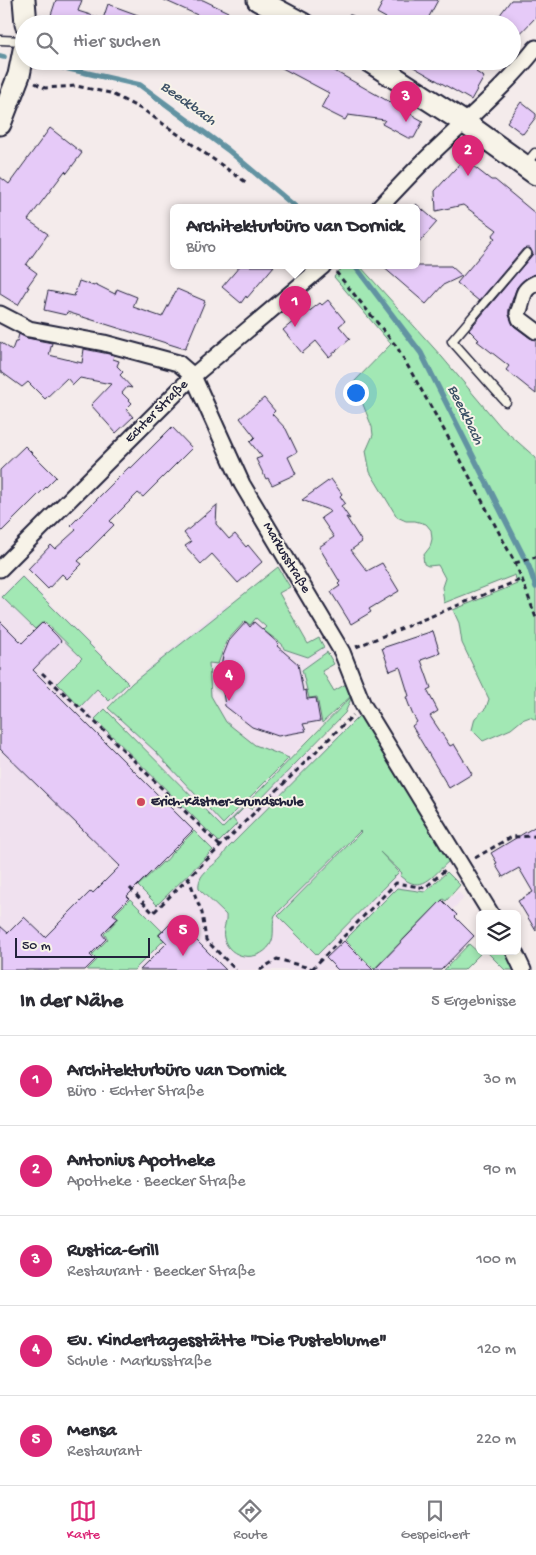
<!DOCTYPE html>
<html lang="de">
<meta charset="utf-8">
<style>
body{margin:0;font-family:"Gochi Hand",sans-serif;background:#f7f7f7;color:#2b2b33}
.controls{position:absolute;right:15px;bottom:15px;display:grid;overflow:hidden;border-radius:8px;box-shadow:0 2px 8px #0003}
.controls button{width:45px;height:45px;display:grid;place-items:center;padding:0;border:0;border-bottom:1px solid #e1e1e2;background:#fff;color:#2b2b33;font:25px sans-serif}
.scale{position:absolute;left:15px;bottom:12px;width:135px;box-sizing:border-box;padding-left:5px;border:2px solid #22223b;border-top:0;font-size:14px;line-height:18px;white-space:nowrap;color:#22223b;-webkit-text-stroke:4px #f7f3e8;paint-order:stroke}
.you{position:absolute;left:355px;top:392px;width:18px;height:18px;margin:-12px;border:4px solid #fff;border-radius:50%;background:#1a73e8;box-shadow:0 0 0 8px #1a73e833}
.badge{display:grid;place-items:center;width:32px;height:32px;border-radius:50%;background:#db2777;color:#fff;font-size:16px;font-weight:700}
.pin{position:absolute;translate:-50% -41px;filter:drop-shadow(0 1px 2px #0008)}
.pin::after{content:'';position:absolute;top:26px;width:18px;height:15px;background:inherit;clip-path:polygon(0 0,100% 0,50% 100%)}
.popup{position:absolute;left:170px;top:204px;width:250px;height:65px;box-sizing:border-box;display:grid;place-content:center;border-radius:8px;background:#fff;filter:drop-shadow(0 1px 4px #0005);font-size:16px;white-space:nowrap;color:#7c7c81}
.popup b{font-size:19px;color:#2b2b33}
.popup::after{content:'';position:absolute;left:50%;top:100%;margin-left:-10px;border:10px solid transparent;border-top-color:#fff}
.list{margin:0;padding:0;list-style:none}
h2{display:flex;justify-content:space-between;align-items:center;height:65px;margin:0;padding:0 20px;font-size:21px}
h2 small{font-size:16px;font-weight:400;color:#7c7c81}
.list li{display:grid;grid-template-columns:32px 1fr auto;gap:15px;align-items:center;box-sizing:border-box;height:90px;padding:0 20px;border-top:1px solid #e1e1e2}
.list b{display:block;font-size:19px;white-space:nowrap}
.list p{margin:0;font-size:16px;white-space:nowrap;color:#7c7c81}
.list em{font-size:16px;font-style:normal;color:#7c7c81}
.icon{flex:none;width:28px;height:28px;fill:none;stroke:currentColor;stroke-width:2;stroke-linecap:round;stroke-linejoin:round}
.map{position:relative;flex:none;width:536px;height:970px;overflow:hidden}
.search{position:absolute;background:#fff;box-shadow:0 2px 8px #0003;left:15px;right:15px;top:15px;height:55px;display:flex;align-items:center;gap:12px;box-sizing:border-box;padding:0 18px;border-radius:28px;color:#7c7c81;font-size:19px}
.sheet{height:515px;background:#fff}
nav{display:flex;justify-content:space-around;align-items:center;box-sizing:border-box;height:70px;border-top:1px solid #e1e1e2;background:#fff;font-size:14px;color:#7c7c81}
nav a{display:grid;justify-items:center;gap:2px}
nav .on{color:#db2777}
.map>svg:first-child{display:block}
.built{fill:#f0e1ef}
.green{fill:#a2e8b4;stroke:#628578}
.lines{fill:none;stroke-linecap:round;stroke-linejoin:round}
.stream{stroke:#6293a2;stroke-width:5.5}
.building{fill:#e6caf8;stroke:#22223b}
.lane-casing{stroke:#22223b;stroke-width:11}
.street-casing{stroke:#22223b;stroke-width:19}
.secondary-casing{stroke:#22223b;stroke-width:25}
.path{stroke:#22223b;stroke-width:3;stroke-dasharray:5 4;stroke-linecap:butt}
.lane{stroke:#f7f3e8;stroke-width:8}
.street{stroke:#f7f3e8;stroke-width:15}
.secondary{stroke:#f7f3e8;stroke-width:21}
.poi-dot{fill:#d1495b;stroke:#f7f3e8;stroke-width:2}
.labels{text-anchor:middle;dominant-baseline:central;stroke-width:4;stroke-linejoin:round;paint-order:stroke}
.street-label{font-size:14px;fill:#22223b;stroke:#f7f3e8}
.poi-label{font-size:14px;font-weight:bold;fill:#22223b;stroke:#f7f3e8;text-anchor:start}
.water-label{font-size:15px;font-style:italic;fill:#3d5166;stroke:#f7f3e8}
</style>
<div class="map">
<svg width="536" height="970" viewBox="0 0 536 970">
<rect width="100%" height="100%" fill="#f4ebeb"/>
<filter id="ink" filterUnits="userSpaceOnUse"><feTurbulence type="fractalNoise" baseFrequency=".02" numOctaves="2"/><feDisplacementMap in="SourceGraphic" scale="10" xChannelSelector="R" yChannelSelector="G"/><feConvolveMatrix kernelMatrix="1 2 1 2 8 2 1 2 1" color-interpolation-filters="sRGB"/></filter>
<g filter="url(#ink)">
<!-- built -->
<polygon class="built" points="278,567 290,587 279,593 308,644 319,638 334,664 322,671 334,691 346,684 352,694 222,826 307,741 319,754 362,711 451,860 431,879 446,902 458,891 464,898 453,909 458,914 456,917 475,936 442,970 0,970 0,597 22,575 130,683 105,708 192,795 107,708 131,683 226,604 228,606"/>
<!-- green -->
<g class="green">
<polygon points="343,266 360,266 442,357 501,427 536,458 536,720 530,717 522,720 511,729 483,741 472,730 475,718 486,708 489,699 462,643 459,623 453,610 517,584 515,575 444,603 442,587 445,578 438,565 428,566 424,564 423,556 430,547 432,539 431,530 426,524 415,521 406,521 397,517 370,472 366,451 373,435 372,427 354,382 391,344 334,277"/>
<polygon points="278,567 290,587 279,593 308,644 319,638 324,647 308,657 284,649 282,644 263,630 266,627 256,618 250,625 245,621 226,642 218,664 209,663 211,696 226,722 255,745 289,758 223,824 155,751 108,708 132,683"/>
<polygon points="22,577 128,683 109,701 97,689 80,707 57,683 82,658 44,621 35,629 2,597"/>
<polygon points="327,652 334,664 322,671 334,691 346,684 352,695 322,723 317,697 309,698 302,670"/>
<polygon points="352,696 345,713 251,809 246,806 233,819 237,824 219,842 95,719 105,709 223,828"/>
<path d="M361 714 449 861C432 876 422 895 400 876L402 873 380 852 399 872 317 955 278 916 361 832 360 831 275 915C271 925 276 935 270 945 258 963 229 959 224 938 222 929 227 923 226 915L199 889C197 874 211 868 220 859 223 856 225 852 227 849Z"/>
<polygon points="194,831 213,850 157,905 138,886 163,862 164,863 170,856 170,855"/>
<polygon points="447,872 460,885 446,901 443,899 374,969 345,940 397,888 425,892"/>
<polygon points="130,899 162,931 158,935 164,940 134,970 87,970 97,960 92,955 108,939 104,934 119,918 115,914"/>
<polygon points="469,944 480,954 464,970 444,970"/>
<polygon points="486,951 510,951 520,970 505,970"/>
</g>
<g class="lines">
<!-- stream -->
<g class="stream">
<polyline points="0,56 4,57"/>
<polyline points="43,63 140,85 228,150 297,208"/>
<polyline points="355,266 421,353 529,567 536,587"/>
</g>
</g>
<!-- building -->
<g class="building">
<polygon points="56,0 82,0 78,11 103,19 108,4 157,22 157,24 48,24"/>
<polygon points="164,0 203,0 228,12 222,24 202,24 204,18"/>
<polygon points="384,0 438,0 425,24 383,24 386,18 377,13"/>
<polygon points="511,0 536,0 536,17 512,42 512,24 493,24"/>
<polygon points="269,61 317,61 423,121 414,138 408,138 382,124 385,120 348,115 345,120 321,108 329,93"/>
<polygon points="403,61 452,61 462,67 465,61 482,61 476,72 484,77 471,100"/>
<polygon points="521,102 536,114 536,117 523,134 507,122"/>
<polygon points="50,128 82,153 67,173 65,171 28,220 48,234 26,265 37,273 27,287 29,287 18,305 0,294 0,177 9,184"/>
<polygon points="464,159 491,180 495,180 536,214 536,274 525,279 517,287 509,309 509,315 514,326 530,338 536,340 536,394 506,370 509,366 477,341 479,340 469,330 533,254 530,248 523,249 479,301 457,283 495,238 492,236 497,230 463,205 436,211 435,191"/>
<polygon points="416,204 437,222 416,246"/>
<polygon points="240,266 274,266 247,298 246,296 241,303 222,287"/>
<polygon points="382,266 451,266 462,276 443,285 426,304"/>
<polygon points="79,281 94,286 95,284 115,294 117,289 137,297 133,307 162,317 177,289 205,301 185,349 67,312 66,315 44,310 48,291 74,296"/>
<polygon points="328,300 345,321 339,326 350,339 329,357 316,341 302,353 283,330 306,311 307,313 320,303 322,305"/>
<polygon points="19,334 27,338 52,343 49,355 82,363 84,349 114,355 113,359 119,361 117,366 123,372 120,375 132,388 127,387 122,393 132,403 126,409 133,417 116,433 91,405 111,384 80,378 73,385 67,378 45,399 28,382 22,387 0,371 0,342 12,350 15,342 17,342"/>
<polygon points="264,398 275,411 272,414 286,429 297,452 288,457 296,474 272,485 268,478 266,479 256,459 262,457 250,442 255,437 240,418"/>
<polygon points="172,427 192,448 143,497 138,493 110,521 114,525 78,561 82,564 67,579 62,574 48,589 28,569 51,545 55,549 76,530 71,525 129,467 131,468"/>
<polygon points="25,446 56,477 0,533 0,470"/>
<polygon points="331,479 342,494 340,496 345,503 341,506 350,519 346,517 362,542 351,550 367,571 382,563 399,591 369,609 371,612 351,624 331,592 340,586 338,584 340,582 319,547 334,537 321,518 331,511 302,500"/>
<polygon points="217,505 216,524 229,539 235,534 246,547 248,545 262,562 238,583 212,554 201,564 185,546 191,542 184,533"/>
<polygon points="0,621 22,643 43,622 57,636 61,641 33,670 193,830 127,896 129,898 113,914 118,918 102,934 106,939 90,955 95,960 85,970 0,970 0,926 8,933 24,917 45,937 91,891 93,893 120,866 0,749"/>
<polygon points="246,622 250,627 254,622 279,644 277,646 298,664 303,691 306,690 307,699 316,698 320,721 303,724 306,731 278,736 252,727 225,706 220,671 223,656 229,641"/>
<polygon points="433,631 440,653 421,660 431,688 427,690 438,711 430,716 450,746 454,744 472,774 449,788 412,726 417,722 412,713 406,697 409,696 400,667 390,671 382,648"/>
<polygon points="536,826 536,931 518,901 533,892 519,868 503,877 495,864 497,863 491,853"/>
<polygon points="442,900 457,915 455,917 474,936 441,970 374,970"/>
<polygon points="175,919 226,970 140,970 167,943 159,935"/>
<polygon points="344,941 373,970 338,970 326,958"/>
</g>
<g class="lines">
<!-- lane casing -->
<g class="lane-casing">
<g id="lane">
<polyline points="348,24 350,20"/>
<polyline points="0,40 24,41"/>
<polyline points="526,164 535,153"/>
<polyline points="506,402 452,341 527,253"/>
</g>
</g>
<!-- street casing -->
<g class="street-casing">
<g id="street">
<path d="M379 208C393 193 407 178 422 163 460 125 502 91 536 48"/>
<path d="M536 283C519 291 525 299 518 313L520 319 536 331"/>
<polyline points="0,314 29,329 104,343 178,363 193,376 242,484 342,652 363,705 491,914"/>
<polyline points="0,569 193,376 323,266"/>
<polyline points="514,951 523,970"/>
</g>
</g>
<!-- secondary casing -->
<g class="secondary-casing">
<g id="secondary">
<polyline points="24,0 26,24"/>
<polyline points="258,0 303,24"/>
<polyline points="369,61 465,123 536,174"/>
<polyline points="0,124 19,75 24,50"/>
</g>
</g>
<!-- path -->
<g class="path">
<polyline points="35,83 45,88 76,86 110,93 145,111 247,183"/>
<polyline points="336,272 397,347 457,453 515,563 522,579 536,618"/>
<polyline points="515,563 536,557"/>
<polyline points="356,647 522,579"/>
<polyline points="42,673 92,719 220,846"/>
<polyline points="475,858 511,837 536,836"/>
<polyline points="188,877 202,913 206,940 236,970"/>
<polyline points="130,888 153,913 353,715"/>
<polyline points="312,969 396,883 425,888 446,869"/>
<polyline points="260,970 277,959 313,969"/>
</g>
<!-- lane -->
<use href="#lane" class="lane"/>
<!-- street -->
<use href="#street" class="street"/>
<!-- secondary -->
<use href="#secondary" class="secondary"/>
</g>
</g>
<!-- markers -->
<circle class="poi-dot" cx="141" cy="802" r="5"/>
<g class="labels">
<!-- street labels -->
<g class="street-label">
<text transform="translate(157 412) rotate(-45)">Echter Straße</text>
<text transform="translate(286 558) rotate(59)">Markusstraße</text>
</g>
<!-- poi labels -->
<g class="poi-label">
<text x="151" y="802">Erich-Kästner-Grundschule</text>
</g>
<!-- water labels -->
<g class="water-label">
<text transform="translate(188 104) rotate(36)">Beeckbach</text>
<text transform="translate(465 415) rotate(64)">Beeckbach</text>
</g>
</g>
</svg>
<div class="controls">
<button><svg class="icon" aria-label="layers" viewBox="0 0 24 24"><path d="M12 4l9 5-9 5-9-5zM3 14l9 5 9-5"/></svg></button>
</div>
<div class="scale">50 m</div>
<div class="you"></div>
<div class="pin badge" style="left:295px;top:327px">1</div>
<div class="popup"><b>Architekturbüro van Dornick</b>Büro</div>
<div class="pin badge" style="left:468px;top:176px">2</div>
<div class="pin badge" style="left:406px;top:122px">3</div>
<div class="pin badge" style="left:229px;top:701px">4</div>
<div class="pin badge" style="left:183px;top:956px">5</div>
<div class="search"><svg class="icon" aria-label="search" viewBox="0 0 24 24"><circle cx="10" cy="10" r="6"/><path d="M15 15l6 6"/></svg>Hier suchen</div>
</div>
<section class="sheet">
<h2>In der Nähe<small>5 Ergebnisse</small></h2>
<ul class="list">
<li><span class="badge">1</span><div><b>Architekturbüro van Dornick</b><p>Büro · Echter Straße</p></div><em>30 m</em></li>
<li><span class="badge">2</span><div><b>Antonius Apotheke</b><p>Apotheke · Beecker Straße</p></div><em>90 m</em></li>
<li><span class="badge">3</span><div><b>Rustica-Grill</b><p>Restaurant · Beecker Straße</p></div><em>100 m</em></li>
<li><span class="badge">4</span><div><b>Ev. Kindertagesstätte &quot;Die Pusteblume&quot;</b><p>Schule · Markusstraße</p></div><em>120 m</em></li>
<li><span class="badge">5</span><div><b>Mensa</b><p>Restaurant</p></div><em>220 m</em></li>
</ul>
</section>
<nav>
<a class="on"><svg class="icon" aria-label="map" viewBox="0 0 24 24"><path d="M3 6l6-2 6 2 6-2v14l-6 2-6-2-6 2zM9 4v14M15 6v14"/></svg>Karte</a>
<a><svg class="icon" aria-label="directions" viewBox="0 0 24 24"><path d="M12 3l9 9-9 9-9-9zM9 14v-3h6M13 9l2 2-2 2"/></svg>Route</a>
<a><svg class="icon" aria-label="saved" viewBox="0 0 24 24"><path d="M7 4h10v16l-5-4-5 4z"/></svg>Gespeichert</a>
</nav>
